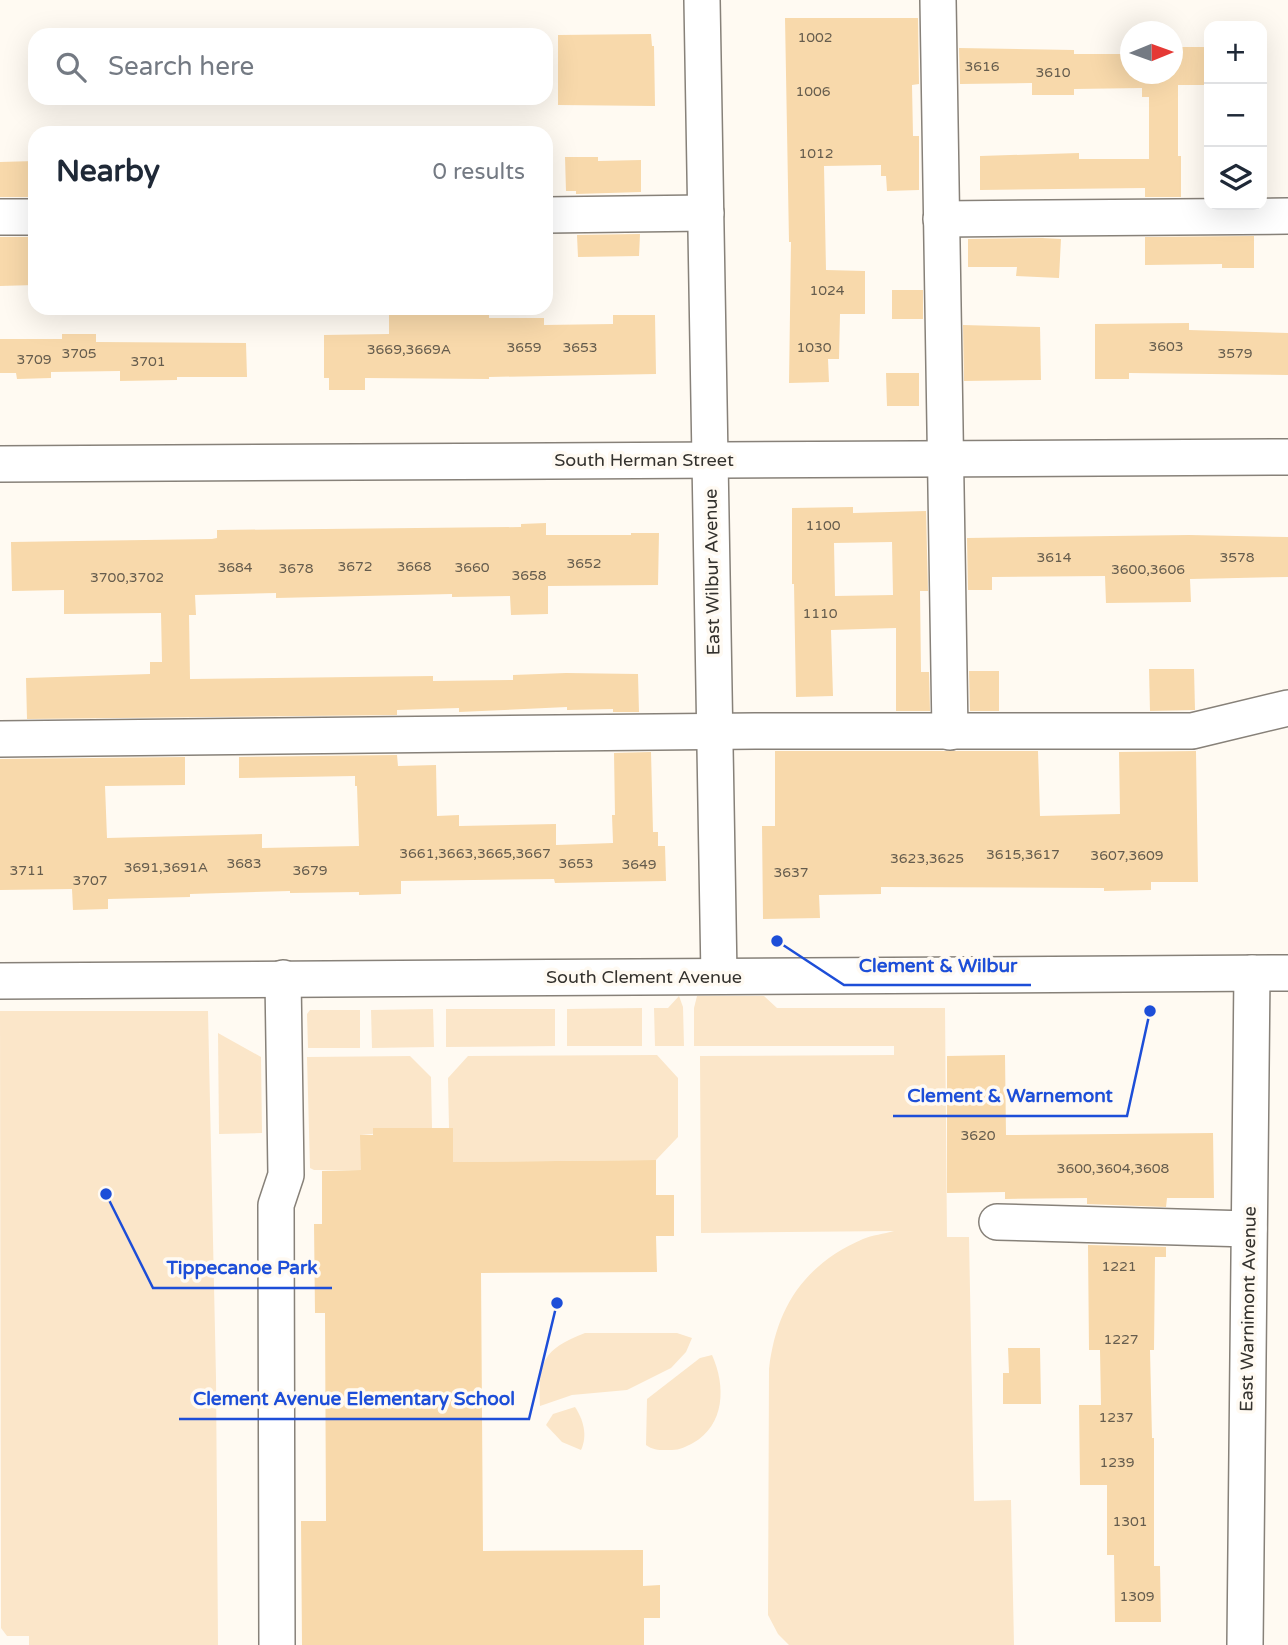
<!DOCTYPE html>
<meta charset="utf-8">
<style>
body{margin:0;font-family:"Varela Round",sans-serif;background:#f2f2f3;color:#1f2937}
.controls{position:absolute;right:21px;top:21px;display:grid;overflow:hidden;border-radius:14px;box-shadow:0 7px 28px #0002}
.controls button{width:63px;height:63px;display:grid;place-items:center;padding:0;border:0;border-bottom:2px solid #e0e1e3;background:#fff;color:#1f2937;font:35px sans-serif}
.compass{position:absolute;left:1120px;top:21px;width:63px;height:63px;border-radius:50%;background:#fff;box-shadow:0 7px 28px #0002;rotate:89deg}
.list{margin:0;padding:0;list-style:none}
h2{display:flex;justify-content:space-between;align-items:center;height:91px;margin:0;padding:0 28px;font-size:30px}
h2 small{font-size:23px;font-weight:400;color:#747a83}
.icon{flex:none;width:38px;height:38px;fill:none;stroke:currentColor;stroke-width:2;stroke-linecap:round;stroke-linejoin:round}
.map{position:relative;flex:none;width:1288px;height:1645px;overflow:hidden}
.search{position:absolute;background:#fff;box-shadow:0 7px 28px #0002;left:28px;top:28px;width:525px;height:77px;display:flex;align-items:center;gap:18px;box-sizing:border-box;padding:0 24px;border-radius:21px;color:#747a83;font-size:26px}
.panel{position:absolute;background:#fff;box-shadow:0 7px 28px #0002;left:28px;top:126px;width:525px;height:189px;border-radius:21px}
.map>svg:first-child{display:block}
.green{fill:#fbe6c9}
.building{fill:#f8d9ab;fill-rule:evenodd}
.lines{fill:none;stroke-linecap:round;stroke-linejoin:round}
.minor-casing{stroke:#878179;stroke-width:38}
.minor{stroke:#fff;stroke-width:35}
.labels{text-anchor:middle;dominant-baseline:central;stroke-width:7;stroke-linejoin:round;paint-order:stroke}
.number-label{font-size:14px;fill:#655c4d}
.street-label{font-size:18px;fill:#34322e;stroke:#fffaf2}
.leader{fill:none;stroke:#1d4ed8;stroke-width:2.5}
.callout-dot{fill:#1d4ed8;stroke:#fffaf2;stroke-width:2.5}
.callout-label{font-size:19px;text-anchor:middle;font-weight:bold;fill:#1d4ed8;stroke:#fffaf2;stroke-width:7;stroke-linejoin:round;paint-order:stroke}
</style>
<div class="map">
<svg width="1288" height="1645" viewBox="0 0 1288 1645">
<rect width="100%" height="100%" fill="#fffaf2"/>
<!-- green -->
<g class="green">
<polygon points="679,996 683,1007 684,1046 655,1046 654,1008 668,1008"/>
<path d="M697 996H764L777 1008H945L947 1237H969L974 1501 1011 1500 1014 1645H789L778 1634 768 1615 769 1369C776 1307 805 1264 863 1239 872 1235 884 1234 894 1231L701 1233 700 1056 894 1055V1046H694V1008Z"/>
<polygon points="642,1008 642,1046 567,1046 567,1009"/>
<polygon points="433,1009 434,1047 372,1048 371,1010"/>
<polygon points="446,1009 555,1009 555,1046 446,1047"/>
<polygon points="310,1010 360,1010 360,1048 308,1048 307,1014"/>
<polygon points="0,1011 208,1011 216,1377 218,1645 29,1645 29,1636 7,1636 1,1628"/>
<polygon points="218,1033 261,1057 262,1133 219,1134"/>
<polygon points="657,1055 678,1078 678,1137 656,1160 453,1162 453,1128 449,1128 448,1078 468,1056"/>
<polygon points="410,1056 431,1077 432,1128 361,1135 366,1170 314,1170 310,1168 307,1057"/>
<path d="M585 1333H677L692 1338 686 1352 671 1368 627 1390 572 1395 540 1406C538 1362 543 1349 585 1333Z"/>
<path d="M712 1355C726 1386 725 1425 693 1443 685 1447 680 1450 672 1450 662 1450 654 1451 646 1445L647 1399 700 1358Z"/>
<path d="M575 1407C583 1419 588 1435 581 1450L562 1442 546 1425 553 1414Z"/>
</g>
<!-- building -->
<g class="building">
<polygon points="785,18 918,18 919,84 912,85 913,136 919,136 919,190 887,191 886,176 881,176 881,165 824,166 826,270 865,271 865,314 840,314 839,359 828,359 829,382 789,383 791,242 789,242"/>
<polygon points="651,34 652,46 654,46 655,106 558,105 558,35"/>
<polygon points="1172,47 1209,47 1209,85 1178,85 1178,156 1181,156 1181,197 1145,197 1145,188 980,190 980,156 1079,153 1079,159 1149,159 1149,97 1142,97 1142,88 1074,89 1074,95 1032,95 1032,83 960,84 959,48 1074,50 1074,54 1130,54 1130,74 1172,74"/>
<polygon points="565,157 598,157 598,161 641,160 641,192 576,194 576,191 566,191"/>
<polygon points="35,161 35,197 0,197 0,162"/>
<polygon points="640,234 639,256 578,257 577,235"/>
<polygon points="1254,236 1254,268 1222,268 1222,264 1145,265 1145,237"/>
<polygon points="0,237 35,237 35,285 0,286"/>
<polygon points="1042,238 1061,239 1059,278 1016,276 1017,267 968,267 968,239"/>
<rect x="892" y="290" width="31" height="29"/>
<polygon points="389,312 489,312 489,318 544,318 544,325 613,324 613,315 655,315 656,374 489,377 489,379 365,378 365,390 329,390 329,378 324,378 324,335 389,334"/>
<polygon points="1189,323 1189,330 1288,333 1288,375 1129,373 1129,379 1095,379 1095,324"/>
<polygon points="963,325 1040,327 1041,380 964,381"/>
<polygon points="62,334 96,334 96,342 246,343 247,377 177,377 177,380 120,381 120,371 51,372 51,378 17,379 16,373 0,373 0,339 62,339"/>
<polygon points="886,373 919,373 919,406 887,406"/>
<path d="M853 507V513L926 511 928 591H920L921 672H929L930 711H896V628L831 630 833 696 796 697 794 584H792V508ZM892 542 893 595 835 596 834 543Z"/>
<polygon points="546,523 546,535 631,535 631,533 659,533 658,585 548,586 548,614 511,615 510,596 452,597 452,594 276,598 276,593 195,595 196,615 189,615 190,679 433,676 433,681 513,680 513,675 566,673 638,674 639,712 613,712 613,709 567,710 567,707 459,712 459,708 397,710 397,715 27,719 26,678 150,674 150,662 162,662 161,613 64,614 64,590 12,591 11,542 212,539 217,538 217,530 521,527 521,524"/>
<polygon points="1189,535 1288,537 1288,577 1190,579 1191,602 1106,603 1105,576 992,577 992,590 968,590 967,538"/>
<polygon points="1149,669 1194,669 1195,710 1150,711"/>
<polygon points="969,671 999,671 999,711 970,711"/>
<polygon points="775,751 1038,751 1040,816 1120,814 1119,752 1196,751 1198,882 1151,882 1151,890 1104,891 1104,888 881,887 881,894 819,895 820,918 763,919 762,826 775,826"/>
<polygon points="651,752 653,832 658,832 658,846 665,846 666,881 555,883 554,879 401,881 401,894 359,895 359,892 290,893 290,891 190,894 190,897 108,899 108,909 73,910 72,889 0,890 0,759 185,757 185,785 105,786 107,838 262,834 262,848 359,846 357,786 355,786 355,776 239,778 239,757 397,755 398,766 436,765 437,816 459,815 459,826 556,824 556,845 613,843 612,815 615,815 614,753"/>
<polygon points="1005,1055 1006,1135 1213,1133 1214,1198 1167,1198 1166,1207 1087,1204 1087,1198 1005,1199 1005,1192 947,1193 947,1056"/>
<polygon points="373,1128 453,1128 453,1162 656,1160 656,1195 674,1195 674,1236 656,1236 657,1272 481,1273 483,1551 643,1550 643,1586 660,1585 660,1618 644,1618 644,1645 302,1645 301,1521 326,1521 325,1313 315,1313 314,1224 322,1224 322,1171 361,1170 360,1135 373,1135"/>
<polygon points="1088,1245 1166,1247 1166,1257 1155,1257 1154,1350 1150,1350 1152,1438 1154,1438 1154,1566 1160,1566 1161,1622 1115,1622 1114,1555 1107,1555 1107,1485 1080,1485 1079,1405 1101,1405 1100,1350 1089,1350"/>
<polygon points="1008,1348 1040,1348 1041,1404 1003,1404 1003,1373 1009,1373"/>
</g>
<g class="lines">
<!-- minor casing -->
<g class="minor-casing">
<g id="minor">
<polyline points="702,0 719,976"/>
<polyline points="938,0 950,732"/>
<polyline points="546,215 706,213"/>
<polyline points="0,217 35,217"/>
<polyline points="941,219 1288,216"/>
<polyline points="0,464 1288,457"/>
<polyline points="0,739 755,731 1192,731 1288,708"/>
<polyline points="0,981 1288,973"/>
<polyline points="997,1222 1249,1229"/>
<polyline points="277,1645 276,1205 286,1175 283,978"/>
<polyline points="1245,1645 1252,973"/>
</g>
</g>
<!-- minor -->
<use href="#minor" class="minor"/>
</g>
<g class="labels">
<!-- number labels -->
<g class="number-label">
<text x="815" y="37">1002</text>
<text x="982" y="66">3616</text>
<text x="1053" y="72">3610</text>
<text x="813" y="91">1006</text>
<text x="816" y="153">1012</text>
<text x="827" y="290">1024</text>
<text x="1166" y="346">3603</text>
<text x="524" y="347">3659</text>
<text x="580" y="347">3653</text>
<text x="814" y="347">1030</text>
<text x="409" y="349">3669,3669A</text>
<text x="79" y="353">3705</text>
<text x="1235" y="353">3579</text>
<text x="34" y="359">3709</text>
<text x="148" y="361">3701</text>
<text x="823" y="525">1100</text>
<text x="1054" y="557">3614</text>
<text x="1237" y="557">3578</text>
<text x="584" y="563">3652</text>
<text x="355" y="566">3672</text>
<text x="414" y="566">3668</text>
<text x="235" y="567">3684</text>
<text x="472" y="567">3660</text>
<text x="296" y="568">3678</text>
<text x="1148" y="569">3600,3606</text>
<text x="529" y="575">3658</text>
<text x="127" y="577">3700,3702</text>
<text x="820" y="613">1110</text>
<text x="475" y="853">3661,3663,3665,3667</text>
<text x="1023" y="854">3615,3617</text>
<text x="1127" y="855">3607,3609</text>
<text x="927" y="858">3623,3625</text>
<text x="244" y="863">3683</text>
<text x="576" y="863">3653</text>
<text x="639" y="864">3649</text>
<text x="166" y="867">3691,3691A</text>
<text x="27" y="870">3711</text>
<text x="310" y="870">3679</text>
<text x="791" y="872">3637</text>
<text x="90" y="880">3707</text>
<text x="978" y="1135">3620</text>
<text x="1113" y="1168">3600,3604,3608</text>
<text x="1119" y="1266">1221</text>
<text x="1121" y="1339">1227</text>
<text x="1116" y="1417">1237</text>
<text x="1117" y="1462">1239</text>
<text x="1130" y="1521">1301</text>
<text x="1137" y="1596">1309</text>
</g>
<!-- street labels -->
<g class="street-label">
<text x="644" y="460">South Herman Street</text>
<text transform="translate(712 572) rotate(-91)">East Wilbur Avenue</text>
<text x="644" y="977">South Clement Avenue</text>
<text transform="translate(1248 1309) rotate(-89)">East Warnimont Avenue</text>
</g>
</g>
<!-- callouts -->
<path class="leader" d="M777 941L844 985H1031M1150 1011L1127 1116H893M106 1194L153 1288H332M557 1303L529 1419H179"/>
<g class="callout-dot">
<circle cx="777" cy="941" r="7"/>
<circle cx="1150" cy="1011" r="7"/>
<circle cx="106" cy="1194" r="7"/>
<circle cx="557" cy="1303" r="7"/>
</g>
<g class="callout-label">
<text x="938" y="972">Clement &amp; Wilbur</text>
<text x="1010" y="1102">Clement &amp; Warnemont</text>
<text x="242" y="1274">Tippecanoe Park</text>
<text x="354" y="1405">Clement Avenue Elementary School</text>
</g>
</svg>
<div class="controls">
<button>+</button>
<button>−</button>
<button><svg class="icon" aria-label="layers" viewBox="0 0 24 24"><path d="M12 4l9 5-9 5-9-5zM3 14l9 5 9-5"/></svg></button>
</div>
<svg class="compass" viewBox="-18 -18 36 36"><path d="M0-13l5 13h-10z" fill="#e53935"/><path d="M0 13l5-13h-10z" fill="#747a83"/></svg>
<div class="search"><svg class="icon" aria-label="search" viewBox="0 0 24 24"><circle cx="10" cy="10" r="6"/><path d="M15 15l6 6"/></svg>Search here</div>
<section class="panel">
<h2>Nearby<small>0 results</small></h2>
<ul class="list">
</ul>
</section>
</div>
